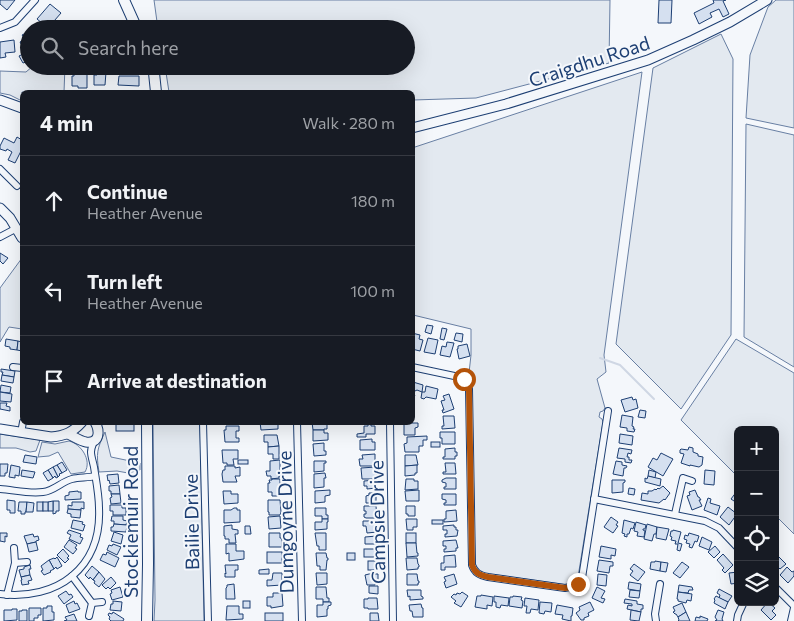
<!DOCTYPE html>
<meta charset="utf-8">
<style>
body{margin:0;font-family:Commissioner,sans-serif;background:#242831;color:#f1f3f6}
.controls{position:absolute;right:15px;bottom:15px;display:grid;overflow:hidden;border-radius:8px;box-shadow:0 5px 20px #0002}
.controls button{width:45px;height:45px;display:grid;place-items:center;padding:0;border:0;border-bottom:1px solid #363941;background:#171b24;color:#f1f3f6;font:25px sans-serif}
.stop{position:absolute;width:15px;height:15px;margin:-11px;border:4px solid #b45309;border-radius:50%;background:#fff}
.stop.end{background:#b45309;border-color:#fff;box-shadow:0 1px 5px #0008}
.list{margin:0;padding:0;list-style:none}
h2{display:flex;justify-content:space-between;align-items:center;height:65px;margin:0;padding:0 20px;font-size:21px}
h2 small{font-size:16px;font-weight:400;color:#9ea1a6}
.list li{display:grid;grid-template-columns:32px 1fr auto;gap:15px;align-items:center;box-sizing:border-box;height:90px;padding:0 20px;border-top:1px solid #363941}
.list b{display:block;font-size:19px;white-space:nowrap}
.list p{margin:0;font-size:16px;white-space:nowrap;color:#9ea1a6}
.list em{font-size:16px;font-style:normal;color:#9ea1a6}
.icon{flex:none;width:28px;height:28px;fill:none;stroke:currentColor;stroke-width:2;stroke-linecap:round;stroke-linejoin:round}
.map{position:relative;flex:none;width:794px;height:621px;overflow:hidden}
.search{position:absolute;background:#171b24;box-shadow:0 5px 20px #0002;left:20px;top:20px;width:395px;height:55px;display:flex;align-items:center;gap:12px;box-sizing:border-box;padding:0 18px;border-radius:28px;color:#9ea1a6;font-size:19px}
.panel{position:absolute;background:#171b24;box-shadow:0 5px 20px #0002;left:20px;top:90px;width:395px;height:335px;border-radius:8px}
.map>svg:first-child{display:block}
.green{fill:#e3e9f0;stroke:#687fa3}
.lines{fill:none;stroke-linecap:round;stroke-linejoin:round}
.stream{stroke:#cfd7e4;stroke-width:2}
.building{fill:#d5e0f0;stroke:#1d3f73}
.minor-casing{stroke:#1d3f73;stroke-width:8}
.tertiary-casing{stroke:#1d3f73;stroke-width:11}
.secondary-casing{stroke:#1d3f73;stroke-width:11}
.primary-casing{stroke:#1d3f73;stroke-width:12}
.minor{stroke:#f4f7fb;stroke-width:6}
.tertiary{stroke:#f4f7fb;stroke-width:9}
.secondary{stroke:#f4f7fb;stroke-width:9}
.primary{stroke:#f4f7fb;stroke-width:10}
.route{stroke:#b45309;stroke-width:6}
.labels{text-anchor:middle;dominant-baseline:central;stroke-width:4;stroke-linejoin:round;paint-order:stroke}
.street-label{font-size:19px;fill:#1d3f73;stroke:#f4f7fb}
</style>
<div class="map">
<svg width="794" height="621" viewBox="0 0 794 621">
<rect width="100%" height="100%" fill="#f4f7fb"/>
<!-- green -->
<g class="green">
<polygon points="154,0 610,0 609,63 476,98 413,100 412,92 169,92 165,66 406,66 406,29 158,29"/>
<polygon points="776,0 794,0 794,128 746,118 750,55 768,7"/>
<polygon points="721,34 733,59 731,335 681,409 616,344 653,68"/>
<polygon points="33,66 65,66 64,92 22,92 22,101 10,95 0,93 0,71 26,72"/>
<polygon points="642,72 604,355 606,372 597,379 605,408 603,411 600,412 599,417 602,419 603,422 578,577 575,582 568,585 482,573 476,568 475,564 472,396 469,373 471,355 471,329 413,315 412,148"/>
<polygon points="746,124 794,135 794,367 744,337"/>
<polygon points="22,258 22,329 9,327 0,342 0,288"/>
<polygon points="736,339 794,373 794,534 775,515 775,430 738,430 738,477 681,420"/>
<polygon points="153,423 200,423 204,621 154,621 155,600"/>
<path d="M105 432 111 457 140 463V470L128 473 117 471 99 472C96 453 97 449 105 432Z"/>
<polygon points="0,434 40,440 36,451 30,452 16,448 0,448"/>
<path d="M69 441C81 444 92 460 85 472L71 474 58 452 49 456 38 457 42 442 55 444Z"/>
</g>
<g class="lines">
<!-- stream -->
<polyline class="stream" points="600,358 620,365 654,399"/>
</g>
<!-- building -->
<g class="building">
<polygon points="0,0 15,0 7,10 0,4"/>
<polygon points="659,0 672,0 671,23 658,23"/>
<polygon points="713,0 726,0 723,1 729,14 723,17 719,9 710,13 712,17 699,24 694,13 714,3"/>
<polygon points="50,4 61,13 48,28 37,19"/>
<polygon points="26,33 27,35 29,34 29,46 24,49 20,42 25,39 22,35"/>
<polygon points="14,40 15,52 5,53 6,57 0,58 0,42"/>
<polygon points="25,53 29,61 23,63 19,56"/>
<polygon points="98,68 102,69 102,72 106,72 105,85 94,85 94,75 97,75 97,69"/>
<polygon points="77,70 87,70 87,88 78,88 78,86 72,86 72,76 74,76 74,73"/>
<polygon points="119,76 139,76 139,86 118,85"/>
<polygon points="17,137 22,140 22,149 15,163 8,160 12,152 7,149 6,151 0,149 0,146 4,138 14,143"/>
<polygon points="0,253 8,258 3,264 0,261"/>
<polygon points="427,325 433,326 431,334 425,332"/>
<polygon points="442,328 447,329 444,340 440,339"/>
<polygon points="412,333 420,335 419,339 423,340 420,351 412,349"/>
<polygon points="456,333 463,334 462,342 454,340"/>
<polygon points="428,338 438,340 435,354 424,352"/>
<polygon points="6,339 18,341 17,350 10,349 10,347 5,346"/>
<polygon points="22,340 22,351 17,350 18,341 22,342"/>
<polygon points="447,342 454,343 450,357 440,355 442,346 446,347"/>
<polygon points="467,344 470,356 459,359 457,349 458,349 458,346"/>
<polygon points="1,369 15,371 14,377 2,375 3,372 1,372"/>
<polygon points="2,375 14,377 13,383 1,381"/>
<polygon points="413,382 423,385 422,392 417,390 413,392 415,396 412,397"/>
<polygon points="1,385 11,387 10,393 0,392"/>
<polygon points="426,386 438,389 436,399 426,397 424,399 421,398 422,392 425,392"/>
<polygon points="0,392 12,394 11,402 0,401"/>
<polygon points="449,394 454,409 443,413 442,410 444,410 441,401 445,400 443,396"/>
<polygon points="632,397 633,400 636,399 638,408 625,412 621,400"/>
<polygon points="0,403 7,403 6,406 10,407 10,411 0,409"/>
<polygon points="640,410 646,411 645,418 638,417"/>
<polygon points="622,415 633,417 632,426 634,427 633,429 635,429 634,432 627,431 627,428 620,427"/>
<polygon points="443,416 454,416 455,428 442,429 442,426 444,426"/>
<rect x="116" y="422" width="18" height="9"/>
<polygon points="260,422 277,422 278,423 278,429 261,430"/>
<polygon points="312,422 327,422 327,429 324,429 324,430 313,430"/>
<polygon points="404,423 418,423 418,427 415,428 415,435 404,435"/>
<polygon points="368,424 371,424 371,426 375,426 375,434 366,434 366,437 357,437 357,434 364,433 364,426 368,426"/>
<polygon points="226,426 239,426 239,431 236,431 236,438 239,438 239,442 225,442 224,430 226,430"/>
<polygon points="313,430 324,430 324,433 328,433 328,440 313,441"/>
<polygon points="440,432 455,432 455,444 442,444 442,438 440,438"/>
<polygon points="620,434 633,436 632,445 619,443"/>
<polygon points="264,435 277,435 279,446 268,447 268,442 264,442"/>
<polygon points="427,436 427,440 423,440 423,446 419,446 419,452 405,452 404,444 407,443 407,437"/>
<polygon points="372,439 372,442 375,442 375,450 360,450 360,440"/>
<rect x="431" y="442" width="9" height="5"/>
<polygon points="324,443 324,451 326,451 326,455 314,456 313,444"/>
<polygon points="279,446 279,459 273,459 273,454 268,454 268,447"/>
<polygon points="689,447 693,448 693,452 698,454 698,456 703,457 702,465 699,467 690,465 690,466 681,463 684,454 680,453 680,450 681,449 688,450"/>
<polygon points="455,448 455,452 457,452 457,456 455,456 455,459 443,459 443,457 445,457 445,449"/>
<polygon points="619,448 632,450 631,454 628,453 627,457 629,457 629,460 632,460 631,463 625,462 625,459 617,458"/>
<polygon points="222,450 238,450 238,459 233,459 234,465 227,465 227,463 223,463"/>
<polygon points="661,453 673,459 663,476 648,467 653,458 657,460"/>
<polygon points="375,454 375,463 373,463 373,466 360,466 359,459 363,459 362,455"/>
<polygon points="25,455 37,457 36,464 23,462"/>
<polygon points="405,455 416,455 418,465 405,466"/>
<rect x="238" y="460" width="10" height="4"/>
<polygon points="280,460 280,476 279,476 279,478 271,479 271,476 267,476 266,471 270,471 270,461"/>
<polygon points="314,461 326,461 326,463 324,463 324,471 314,472"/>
<polygon points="616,461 622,462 622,465 627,466 626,468 624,468 623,476 613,474"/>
<polygon points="62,462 67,470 62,473 57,465"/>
<polygon points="445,463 455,463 456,474 443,474 443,472 446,472"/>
<polygon points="0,464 8,464 7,473 5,473 5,476 0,476"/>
<polygon points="11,465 20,467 19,476 15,475 15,478 9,477"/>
<polygon points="57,465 62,473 59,474 60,475 58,477 53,467"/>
<polygon points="417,465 417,473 415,473 415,475 405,476 405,466"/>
<polygon points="225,466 235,466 235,468 240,467 240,476 235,476 237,482 223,482 222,474 223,470 225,470"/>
<polygon points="53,467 58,477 56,478 55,476 53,478 48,470"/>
<polygon points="376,467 377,479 362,479 361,468"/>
<polygon points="22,470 35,472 33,478 21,476"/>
<polygon points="48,470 53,478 48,481 43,473"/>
<polygon points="649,470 656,472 655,478 648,476"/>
<polygon points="705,470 715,471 714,485 704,484"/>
<polygon points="325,473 326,478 324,478 324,487 314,488 314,474"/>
<polygon points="118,474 119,483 110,484 109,480 108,481 107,475"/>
<polygon points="648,476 661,479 660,486 645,482 645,478 647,479"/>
<polygon points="446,478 456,478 456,489 444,489 444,487 446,487 446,483 442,482 442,480"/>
<polygon points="272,479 280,479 280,496 272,496 272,492 268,492 268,483 270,483 269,480 272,480"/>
<polygon points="406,479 414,479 414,481 418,481 418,489 405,490"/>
<polygon points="376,480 376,488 367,489 367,486 364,486 364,481"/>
<polygon points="612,480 625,480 625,482 623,483 623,492 612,493"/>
<polygon points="119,485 120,494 111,494 111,491 109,491 109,486"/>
<polygon points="663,486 670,493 665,500 664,499 659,503 641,500 642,493 648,494 648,491 652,491 655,489 656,490 658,488 659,489"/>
<polygon points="629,488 635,489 634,495 628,494"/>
<polygon points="330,490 330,495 325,496 325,502 315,503 315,491"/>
<polygon points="419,490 419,501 406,501 405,491"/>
<polygon points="695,490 698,497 699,497 701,500 699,500 702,506 692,510 687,496 690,495 689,492"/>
<polygon points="78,491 78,492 81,492 81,499 65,500 65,496 69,495 69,492"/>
<polygon points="223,491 231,491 231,494 238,494 238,503 224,504"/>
<polygon points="737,491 738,492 737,503 731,499"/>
<polygon points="369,493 373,493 373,495 376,495 376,503 366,503 366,496 369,495"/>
<polygon points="111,494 120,494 121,503 111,504 110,498 112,497"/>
<polygon points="442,494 456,494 456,505 444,505 444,503 446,503 446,500 442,499"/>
<polygon points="708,498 711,499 710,503 720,506 717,515 704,510"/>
<polygon points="7,500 15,501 15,513 10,513 10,510 7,510"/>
<polygon points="268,500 280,500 281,512 280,515 269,515 269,512 268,512"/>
<polygon points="53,501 59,501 59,511 56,511 56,513 53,514"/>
<polygon points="53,501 53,511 48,511 48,502"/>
<polygon points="19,502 27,502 26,512 25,512 25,514 21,514 21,511 18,511"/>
<polygon points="27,502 34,503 33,512 26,512"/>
<rect x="37" y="502" width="6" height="9"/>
<rect x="43" y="502" width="5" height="9"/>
<polygon points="72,502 84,502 84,509 81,508 81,510 68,509 68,505 72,506"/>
<polygon points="110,505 122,505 122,508 126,508 126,515 113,515 113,511 110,511"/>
<polygon points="364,506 376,506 377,518 366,518 364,517 364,514 366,514 366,511 364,511"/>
<polygon points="406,506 415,506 415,516 408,516 408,514 406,514"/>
<polygon points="728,507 737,514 729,525 720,517"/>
<polygon points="234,508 237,508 237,510 240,510 240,522 224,523 224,510 231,510"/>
<polygon points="315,508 326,508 326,515 328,515 328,519 322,519 322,516 315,516"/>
<polygon points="68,509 81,510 80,518 71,517 71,514 67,513"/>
<polygon points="456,510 457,521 444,522 444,519 446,519 446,511"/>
<polygon points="112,516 123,516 123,520 127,521 126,525 114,524 114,521 111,521"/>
<polygon points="280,516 281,528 269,529 268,517"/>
<polygon points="611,517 618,522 616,525 618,526 613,533 604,527"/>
<polygon points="322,519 328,519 328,522 327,522 327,529 315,530 315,522 322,522"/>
<polygon points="406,519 417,519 417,527 413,527 413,530 407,530"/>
<polygon points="73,520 83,522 82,524 85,525 83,531 71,528"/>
<rect x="432" y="520" width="11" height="4"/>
<polygon points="624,520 635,523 633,529 631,528 629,534 627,534 627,537 624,536 625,534 622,533"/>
<polygon points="363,521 376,521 377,532 367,533 366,526 363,526"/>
<polygon points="636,522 646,525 645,529 643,529 643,530 645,531 644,537 637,536 638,532 634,531"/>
<polygon points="114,524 127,525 126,532 111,531 111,527 113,527"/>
<polygon points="647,524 657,527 656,534 654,534 652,541 644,539"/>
<polygon points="232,525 232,529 238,530 238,534 235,534 236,543 229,543 229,539 225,539 225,536 224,536 224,526"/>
<polygon points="454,525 454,527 456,527 456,530 458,530 457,536 445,537 445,534 447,534 447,530 443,530 443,526"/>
<polygon points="245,526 250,526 251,534 245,534"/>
<polygon points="657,527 669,529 666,540 656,538"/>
<polygon points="69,530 81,534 80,537 83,538 80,544 69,539 71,535 67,533"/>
<polygon points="673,530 681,532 678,543 682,544 680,551 677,550 678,544 675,544 676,541 671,540 672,537 670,536 671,531 673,531"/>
<polygon points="114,532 123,535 121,544 111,541"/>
<polygon points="0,533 7,533 7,537 5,536 5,542 0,541"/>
<polygon points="269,533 280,533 280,538 281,538 282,540 282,547 269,547"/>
<polygon points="315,533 326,533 326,550 319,550 319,546 317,546"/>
<rect x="406" y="533" width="10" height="10"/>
<polygon points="689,533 699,536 697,542 695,541 692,548 689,547 690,544 686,543 687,540 684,539 685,535 688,536"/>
<polygon points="33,534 34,537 38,536 39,540 36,541 36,542 27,544 24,536"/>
<polygon points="377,536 377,542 379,541 379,544 365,544 365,537"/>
<polygon points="702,537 712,542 709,550 699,546"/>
<polygon points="69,540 77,545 75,548 77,549 73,554 64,547"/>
<polygon points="456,540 458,548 456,548 456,551 444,552 444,549 446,549 446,546 443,546 443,541"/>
<polygon points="36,542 38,550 29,552 27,544"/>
<polygon points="406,543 416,543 417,553 418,553 418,556 407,557"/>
<polygon points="113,544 121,547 117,555 107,550 109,545 112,546"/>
<polygon points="226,544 236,544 236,551 244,551 244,559 229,561 229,553 226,554"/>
<polygon points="601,546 616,549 615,556 611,555 611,559 599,557"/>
<polygon points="715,546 720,552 714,558 708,552"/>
<polygon points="63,549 69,556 67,558 69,559 65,563 57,555"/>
<rect x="364" y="549" width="13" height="8"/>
<polygon points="107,552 119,558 115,567 100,560 103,554 106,555"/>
<rect x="267" y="552" width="15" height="11"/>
<polygon points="316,553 326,553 327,558 328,558 328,560 327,560 326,570 320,570 320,566 317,566"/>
<rect x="347" y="553" width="8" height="7"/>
<polygon points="723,554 733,565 725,573 722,570 724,568 717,560"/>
<polygon points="455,555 456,567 445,567 445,570 441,570 441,563 444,563 444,556"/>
<polygon points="778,556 786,564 780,569 778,567 776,569 775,568 775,559"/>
<polygon points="57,557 62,566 57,569 56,567 54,569 49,560 54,558 55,559"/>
<polygon points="406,558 417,558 418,564 419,565 419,567 418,567 418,569 407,570"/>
<polygon points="49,560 54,569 50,571 51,572 44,575 41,571 43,570 41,566"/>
<polygon points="599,560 613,562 613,566 610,566 609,573 597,571"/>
<rect x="368" y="561" width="10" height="9"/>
<polygon points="655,561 661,562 660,571 650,569 651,562 655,562"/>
<polygon points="661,562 668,563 666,572 660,571"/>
<polygon points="682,562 689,567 680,578 673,573"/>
<polygon points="634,564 645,572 638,581 630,575 633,571 630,569"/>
<polygon points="30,565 31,569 29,569 30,575 21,577 19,570 24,569 24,567"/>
<polygon points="225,565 238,565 238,570 235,570 235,577 225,577 225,573 226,574"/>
<polygon points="92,566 99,572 93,580 90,577 89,579 85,575"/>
<polygon points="787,567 792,572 794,571 794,576 788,583 780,575"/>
<polygon points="269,569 269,574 259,574 259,570"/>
<polygon points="99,572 105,579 99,587 94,583 95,581 93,580"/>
<polygon points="738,572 738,583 731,584 729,573"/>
<polygon points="273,573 282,573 282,585 267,586 267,580 272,580"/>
<polygon points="316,573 327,573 327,584 317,585"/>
<polygon points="369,574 378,574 378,582 375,582 375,585 367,585 365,575"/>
<polygon points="407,574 417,574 418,581 419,581 419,583 418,583 418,585 407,585"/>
<polygon points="454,574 457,584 446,588 444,582 446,581 444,577"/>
<polygon points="598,574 607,575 606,586 597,585"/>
<polygon points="30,575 32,580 28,581 29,584 22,585 21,580 22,580 21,577"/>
<polygon points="111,577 116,583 110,589 108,587 106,589 102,585"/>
<polygon points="629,582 641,584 640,591 628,589"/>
<polygon points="234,584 235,599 226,599 226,588 227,587 227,585"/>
<polygon points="679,585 692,587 693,590 689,590 688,593 678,592"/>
<polygon points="369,586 378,586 378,594 369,593"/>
<polygon points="120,587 123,597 112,600 110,594 112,593 111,590"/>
<polygon points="316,587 326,587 327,598 329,598 329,602 323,602 323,599 316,599"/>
<polygon points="597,587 605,591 601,598 605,599 603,603 592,598"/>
<polygon points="719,589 732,596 728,602 719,598 720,595 717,593"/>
<polygon points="407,590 421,590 421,596 423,597 423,599 410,600 410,596 408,597"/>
<polygon points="630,590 640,591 639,598 629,597"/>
<polygon points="66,591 69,595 71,594 73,597 64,604 58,596"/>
<polygon points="462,592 468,596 461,607 454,603 456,601 451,597 454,594 456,595 457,593 460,594"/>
<polygon points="678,592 692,594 691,601 687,600 686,603 678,601 678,599 677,599"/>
<polygon points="273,593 282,593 283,606 271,608 271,606 267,606 267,597 273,597"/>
<polygon points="481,595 493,597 492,606 487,605 487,609 475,607 477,596 481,596"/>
<polygon points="494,596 509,598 508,606 501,605 500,608 496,607 496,602 494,602"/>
<polygon points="513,596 522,597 521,600 523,601 522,608 509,606 510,597 513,597"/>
<polygon points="716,596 728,602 725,609 714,603 715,600 714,599"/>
<polygon points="368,598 377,598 378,609 368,609 368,608 364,608 364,599 368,599"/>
<polygon points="525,598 539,600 538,610 531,609 530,613 526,613 527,606 524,606"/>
<polygon points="625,599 637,601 637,604 643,605 643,609 641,609 641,612 627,609 628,605 632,606 632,604 624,603"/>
<polygon points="74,601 75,604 77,603 80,609 69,613 66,605"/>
<polygon points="113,601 122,602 121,611 110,610 111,604 113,604"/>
<rect x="243" y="601" width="7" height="7"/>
<polygon points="323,602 331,602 331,605 328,606 328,609 327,609 327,616 317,617 317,605 323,605"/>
<polygon points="540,602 552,603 551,612 545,611 544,614 539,613"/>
<polygon points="590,602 594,610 588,613 589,616 584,618 584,620 581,620 576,613 580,610 579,607"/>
<polygon points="768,602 775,608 772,611 776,615 771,620 761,610"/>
<polygon points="682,603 686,612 678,617 676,614 675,614 673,612 675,611 673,607"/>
<polygon points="421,604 422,608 423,608 423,617 413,617 412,611 410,611 409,605"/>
<polygon points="557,605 573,608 572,616 571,616 571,621 562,619 563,615 555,614"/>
<polygon points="47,606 52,606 52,612 54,612 54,620 43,621 43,608 47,608"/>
<polygon points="227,606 239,606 239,614 243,614 243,619 226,620"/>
<polygon points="29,608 41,608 41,615 38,615 38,618 34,618 34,621 29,621"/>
<polygon points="12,609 17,609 17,620 4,621 4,610 12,610"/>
<polygon points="22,610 27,610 27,621 19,621 19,611 22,611"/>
<polygon points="631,610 641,612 639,621 630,620"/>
<polygon points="718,610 724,612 722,619 723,621 715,621 717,620 715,617"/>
<polygon points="113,612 124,619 123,621 111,621 109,619 110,617 108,615 109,613 112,614"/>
<polygon points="686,612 690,621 678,621 679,620 678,617"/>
<rect x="265" y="613" width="18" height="8"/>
<polygon points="370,613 378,613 379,621 370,621"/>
<polygon points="74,614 77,621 64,621 67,620 65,617"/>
<polygon points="700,616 708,619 707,621 695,621 696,617 700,618"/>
</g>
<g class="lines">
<!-- minor casing -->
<g class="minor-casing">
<g id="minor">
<polyline points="0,28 15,22 35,0"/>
<polyline points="0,169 17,186"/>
<polyline points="0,237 17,228"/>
<polyline points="13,367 22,368"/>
<path d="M412 367 459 377C465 380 467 382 469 389L472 565C475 573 479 575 488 577L565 588C573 587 577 585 582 578L608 411"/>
<polyline points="203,422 208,621"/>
<polyline points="297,422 302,621"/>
<polyline points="390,422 393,621"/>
<polyline points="21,433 23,422"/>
<path d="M0 489C14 490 29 494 43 492 54 491 61 482 72 479 79 477 88 478 95 476"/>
<polyline points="594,499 705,521 719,528 738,548"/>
<polyline points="675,514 683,478 692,481"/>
<polyline points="15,563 27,562"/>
<polyline points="72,576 92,603 89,616"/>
<polyline points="775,587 794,606"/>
<path d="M0 594C57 601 102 568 99 508 99 495 96 480 94 467 93 462 91 456 91 452 91 448 93 444 94 441"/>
<polyline points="7,595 15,563 14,548"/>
<polyline points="92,603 102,602"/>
<polyline points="656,621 655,614 660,584"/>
<polyline points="737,621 738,615 744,602"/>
<polyline points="791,621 794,608"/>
</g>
</g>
<!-- tertiary casing -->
<g class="tertiary-casing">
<g id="tertiary">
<polyline points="0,208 10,218 22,238"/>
<path d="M0 429 51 437C65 436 73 432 82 422"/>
<path d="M68 434C73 436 80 441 86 442 100 444 100 431 95 422"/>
</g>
</g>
<!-- secondary casing -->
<g class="secondary-casing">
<g id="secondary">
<polyline points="0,100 22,108"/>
<polyline points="412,128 506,104 648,60 693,40 730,22 767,0"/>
</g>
</g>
<!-- primary casing -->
<g class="primary-casing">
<g id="primary">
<polyline points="124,0 137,29"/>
<polyline points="152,66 154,73 156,92"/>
<polyline points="147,621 148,564 147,422"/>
</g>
</g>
<!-- minor -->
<use href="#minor" class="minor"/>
<!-- tertiary -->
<use href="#tertiary" class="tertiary"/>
<!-- secondary -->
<use href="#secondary" class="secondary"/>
<!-- primary -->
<use href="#primary" class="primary"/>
</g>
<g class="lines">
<!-- route -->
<path class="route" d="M464 379 467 383 469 388 472 565C475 573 479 575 488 577L565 588 572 587 578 584"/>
</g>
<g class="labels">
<!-- street labels -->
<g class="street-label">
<text transform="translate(589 61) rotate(-18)">Craigdhu Road</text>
<text transform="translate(130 522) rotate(-90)">Stockiemuir Road</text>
<text transform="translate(191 522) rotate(-91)">Bailie Drive</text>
<text transform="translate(285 522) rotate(-91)">Dumgoyne Drive</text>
<text transform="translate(377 522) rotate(-91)">Campsie Drive</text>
</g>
</g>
</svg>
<div class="controls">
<button>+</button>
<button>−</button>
<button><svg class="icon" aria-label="locate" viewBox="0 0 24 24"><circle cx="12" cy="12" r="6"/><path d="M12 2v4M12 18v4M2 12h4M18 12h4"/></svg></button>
<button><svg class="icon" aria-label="layers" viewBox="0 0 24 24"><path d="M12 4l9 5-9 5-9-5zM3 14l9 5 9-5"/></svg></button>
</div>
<div class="stop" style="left:464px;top:379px"></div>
<div class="stop end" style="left:578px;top:584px"></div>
<div class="search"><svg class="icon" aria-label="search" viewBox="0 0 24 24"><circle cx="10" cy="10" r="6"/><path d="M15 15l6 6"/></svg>Search here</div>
<section class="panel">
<h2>4 min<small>Walk · 280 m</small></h2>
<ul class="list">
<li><svg class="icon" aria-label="ahead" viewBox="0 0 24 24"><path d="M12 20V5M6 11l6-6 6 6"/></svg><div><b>Continue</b><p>Heather Avenue</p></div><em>180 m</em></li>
<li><svg class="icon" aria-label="left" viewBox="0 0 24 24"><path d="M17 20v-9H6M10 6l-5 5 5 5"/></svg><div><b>Turn left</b><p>Heather Avenue</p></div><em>100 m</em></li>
<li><svg class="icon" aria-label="arrive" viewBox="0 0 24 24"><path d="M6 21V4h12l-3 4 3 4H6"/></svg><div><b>Arrive at destination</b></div></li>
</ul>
</section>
</div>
